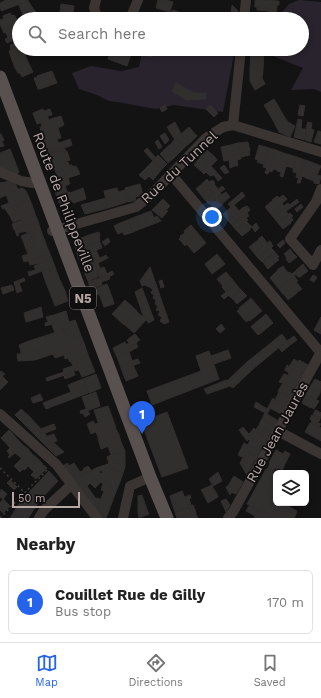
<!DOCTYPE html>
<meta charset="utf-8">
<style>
body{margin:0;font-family:"Work Sans",sans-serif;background:#f6f6f6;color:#222}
.controls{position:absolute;right:12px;bottom:12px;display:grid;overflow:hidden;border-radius:6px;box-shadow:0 2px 6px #0003}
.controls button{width:36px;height:36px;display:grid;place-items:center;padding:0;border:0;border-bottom:1px solid #e0e0e0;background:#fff;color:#222;font:20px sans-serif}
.scale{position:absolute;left:12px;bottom:10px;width:68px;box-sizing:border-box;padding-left:4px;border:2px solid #b6a6a4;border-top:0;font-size:11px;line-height:14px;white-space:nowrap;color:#b6a6a4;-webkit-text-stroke:3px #0f0e0e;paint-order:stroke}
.you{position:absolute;left:212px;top:217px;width:14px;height:14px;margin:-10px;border:3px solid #fff;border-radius:50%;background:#1a73e8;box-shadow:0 0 0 6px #1a73e833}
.badge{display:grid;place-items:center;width:26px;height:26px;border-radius:50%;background:#2563eb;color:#fff;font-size:13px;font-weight:700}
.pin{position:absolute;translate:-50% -33px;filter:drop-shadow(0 1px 2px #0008)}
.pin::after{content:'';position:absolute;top:21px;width:14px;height:12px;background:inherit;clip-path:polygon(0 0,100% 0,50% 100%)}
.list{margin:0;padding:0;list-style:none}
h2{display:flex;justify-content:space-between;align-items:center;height:52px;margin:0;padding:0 16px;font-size:17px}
h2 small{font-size:13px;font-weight:400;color:#767676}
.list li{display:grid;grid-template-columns:26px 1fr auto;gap:12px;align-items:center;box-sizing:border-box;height:64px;margin:0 8px 8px;padding:0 8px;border:1px solid #e0e0e0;border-radius:6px}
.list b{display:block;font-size:15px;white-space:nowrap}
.list p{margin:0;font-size:13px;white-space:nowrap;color:#767676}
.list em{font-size:13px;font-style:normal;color:#767676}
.icon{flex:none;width:22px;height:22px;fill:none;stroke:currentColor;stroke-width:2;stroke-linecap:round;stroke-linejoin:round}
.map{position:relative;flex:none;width:321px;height:518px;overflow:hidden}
.search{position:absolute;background:#fff;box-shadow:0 2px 6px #0003;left:12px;right:12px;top:12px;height:44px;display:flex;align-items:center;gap:10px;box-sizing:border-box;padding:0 14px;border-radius:22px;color:#767676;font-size:15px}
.sheet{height:124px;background:#fff}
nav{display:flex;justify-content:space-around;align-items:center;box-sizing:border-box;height:56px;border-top:1px solid #e0e0e0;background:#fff;font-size:11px;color:#767676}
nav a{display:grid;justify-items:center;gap:2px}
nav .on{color:#2563eb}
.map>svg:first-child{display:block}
.green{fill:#28232c}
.building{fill:#312f2e;stroke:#312e2d}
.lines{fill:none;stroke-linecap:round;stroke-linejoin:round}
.path{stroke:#413a39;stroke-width:1.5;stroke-dasharray:2 3;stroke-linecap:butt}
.minor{stroke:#3a3533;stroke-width:10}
.major{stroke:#59514f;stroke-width:13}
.labels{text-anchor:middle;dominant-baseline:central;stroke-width:3.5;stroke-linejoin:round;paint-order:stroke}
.shield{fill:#0f0e0e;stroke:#847877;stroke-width:1}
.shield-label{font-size:13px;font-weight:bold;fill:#b6a6a4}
.street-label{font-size:14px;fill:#b6a6a4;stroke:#0f0e0e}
</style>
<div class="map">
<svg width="321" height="518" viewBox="0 0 321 518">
<rect width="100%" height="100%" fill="#141313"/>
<!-- green -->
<g class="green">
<polygon points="299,0 321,2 321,92 314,89 291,90 303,68 268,54 264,49 302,49 302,19 276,19 289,4"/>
<polygon points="143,49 235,49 223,112 174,105 156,109 123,103 109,101 97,95 79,89 72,73 91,66 121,71 139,67"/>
</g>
<!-- building -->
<g class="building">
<polygon points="6,0 28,0 28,1 1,11 0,3"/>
<polygon points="158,0 166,0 173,2 170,12 156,8"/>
<rect x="255" y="0" width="7" height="7"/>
<polygon points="262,0 279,1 279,5 269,4 268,8 262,7"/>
<polygon points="28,1 32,7 41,19 31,19 29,13 23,15 19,5"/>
<polygon points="61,4 74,6 72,19 59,19"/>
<polygon points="269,4 277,5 276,14 268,14"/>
<polygon points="232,5 238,11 237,15 231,13"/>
<polygon points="257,7 268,8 268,11 257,10"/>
<polygon points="173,10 179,12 178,18 170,16 171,12"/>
<polygon points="10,13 12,16 14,15 18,21 19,25 19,38 7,43 5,39 8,38 6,32 18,28 11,16 4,19 3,16"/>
<polygon points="29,13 31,17 31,19 27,19 24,15"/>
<polygon points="233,14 241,16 240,19 231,19"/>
<polygon points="11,16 18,28 4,33 0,24 0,20"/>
<polygon points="19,42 19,49 23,49 24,52 11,57 9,51 11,50 10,45"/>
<polygon points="84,49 94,49 92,54 83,51"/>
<polygon points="111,49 115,50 116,49 133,49 127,66 108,59"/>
<polygon points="146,49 155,51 152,57 144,55"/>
<polygon points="152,49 160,49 163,50 162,54 151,50"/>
<polygon points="251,49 264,50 263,70 250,69"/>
<polygon points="24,52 28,62 15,68 11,57"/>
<polygon points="28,62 33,72 22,77 20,73 18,73 15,68"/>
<polygon points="250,69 263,70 262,78 265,84 255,90 250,81"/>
<polygon points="52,71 57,83 40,89 37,81 39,81 37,76"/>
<polygon points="37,77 39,81 37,81 40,89 38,89 34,78"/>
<polygon points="176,83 194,93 206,93 206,99 186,100 172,91"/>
<polygon points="274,99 284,116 274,122 264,105"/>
<polygon points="165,105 167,109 162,112 160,108"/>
<polygon points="210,105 218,113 214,117 206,109"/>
<polygon points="300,105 305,106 303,116 298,115"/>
<polygon points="43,109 44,111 50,109 52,115 47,116 49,120 37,124 33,113"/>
<polygon points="61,116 64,125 58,128 54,118"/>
<polygon points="284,116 288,122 295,126 290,137 279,132 274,122"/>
<polygon points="54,118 58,128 42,134 40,127 42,127 41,123"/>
<polygon points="298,119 302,120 301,128 303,129 301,139 294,137"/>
<polygon points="175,122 181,134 177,138 170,125"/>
<polygon points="308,122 312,123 311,129 306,128"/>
<polygon points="170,125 177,138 175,140 167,127"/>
<polygon points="189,127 197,136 191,142 181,134"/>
<polygon points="58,128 61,138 57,139 54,129"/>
<polygon points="307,128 314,130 311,142 305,140"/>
<polygon points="54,129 57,139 44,144 42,134"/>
<polygon points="303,129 306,129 304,140 301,139"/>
<polygon points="318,131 321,132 321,144 314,142"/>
<polygon points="165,133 169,140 165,144 160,136"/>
<polygon points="0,134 1,134 4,140 2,141 4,146 0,147"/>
<polygon points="181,134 191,142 185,147 177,138"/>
<polygon points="177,138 185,147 180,152 172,142"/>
<polygon points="57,139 60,146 54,148 55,151 48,154 44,144"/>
<polygon points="70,139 72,145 55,152 54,148 60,146 59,143"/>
<polygon points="158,140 162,147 159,149 155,142"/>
<polygon points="248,142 250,151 240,154 238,143"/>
<polygon points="172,143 180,152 174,158 165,149"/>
<polygon points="238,143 240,154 233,156 231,145"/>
<polygon points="231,145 233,156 223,157 221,147"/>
<polygon points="259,145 269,148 265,159 256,156"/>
<polygon points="147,148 156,158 153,161 144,151"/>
<polygon points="269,148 276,150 272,161 265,159"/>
<polygon points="10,149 19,172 16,175 0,168 0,153"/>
<polygon points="63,149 67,162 54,167 50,154"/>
<polygon points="65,149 66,152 67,151 70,160 67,161 63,150"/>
<polygon points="165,149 174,158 168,163 160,154"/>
<polygon points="207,150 215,157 209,164 200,157"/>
<polygon points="276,150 283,153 279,164 272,161"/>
<polygon points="249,152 250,155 241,157 240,154"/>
<polygon points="283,153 290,155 286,166 279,164"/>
<polygon points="240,154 241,159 237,160 238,166 235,166 233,156"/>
<polygon points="158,155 167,164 162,169 153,161"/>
<polygon points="290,155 297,157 293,168 286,166"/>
<polygon points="233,156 235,166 230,168 229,160 224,161 223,157"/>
<polygon points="256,156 265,159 263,164 257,162 258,160 255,159"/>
<polygon points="200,157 209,164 202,172 194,165"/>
<polygon points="215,157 217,160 211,166 209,164"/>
<polygon points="297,157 305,160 301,171 293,168"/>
<polygon points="265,159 272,161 268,174 265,173 267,168 263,167"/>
<polygon points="305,160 311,162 308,173 301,171"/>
<polygon points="153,161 162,169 153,180 143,171"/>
<polygon points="272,161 279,164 277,170 273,169 272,172 269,171"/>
<polygon points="67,162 68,162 74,176 59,181 54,167"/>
<polygon points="311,162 321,166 317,175 308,173"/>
<polygon points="209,164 222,178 218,181 214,175 210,176 206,172 204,174 202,172"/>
<polygon points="279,164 286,166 283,177 280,176 281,172 277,171"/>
<polygon points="70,165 72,165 73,167 76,166 80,174 74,176"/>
<polygon points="224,165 229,172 225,174 220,168"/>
<polygon points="293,168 301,171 298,178 296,177 297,173 293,172"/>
<polygon points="143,171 149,176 145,180 139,175"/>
<polygon points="301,171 308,173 307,178 302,176 300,183 297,183"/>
<polygon points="308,173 321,176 319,184 314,183 314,181 306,178"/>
<polygon points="68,178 70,184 58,188 57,185 60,184 59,181"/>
<polygon points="207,179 209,182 213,180 215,183 210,188 205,181"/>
<polygon points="9,181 14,184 9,186 11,190 5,193 2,183"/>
<polygon points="205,181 210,188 201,195 196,189"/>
<polygon points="2,182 4,190 0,191 0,183"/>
<polygon points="14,184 16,185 18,190 12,192 9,186"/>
<polygon points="140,184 143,195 135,197 136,200 129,202 125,188"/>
<polygon points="214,184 218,189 214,193 210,188"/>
<polygon points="65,186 68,193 57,197 54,189"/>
<polygon points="222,186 225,189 221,192 219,191 221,194 218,197 214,193"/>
<polygon points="22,188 25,190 27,193 14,198 12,192"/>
<polygon points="83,188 86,199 73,203 70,193"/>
<polygon points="117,188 121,204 108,208 104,191"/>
<polygon points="210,188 214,193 205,200 201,195"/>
<polygon points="4,190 6,195 0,198 0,191"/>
<polygon points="11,190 13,195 7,197 5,193"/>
<polygon points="125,190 129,201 121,204 118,192"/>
<polygon points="70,192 73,201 60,205 57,197"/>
<polygon points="226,192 230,197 223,203 218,197"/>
<polygon points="242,192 245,196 234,205 239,211 237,213 228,204"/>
<polygon points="27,193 30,200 16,205 14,198"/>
<polygon points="214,193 218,197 209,204 205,200"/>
<polygon points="13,195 16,205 3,209 1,206 9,203 7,197"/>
<polygon points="283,195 287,199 279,206 272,200 277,196 279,198"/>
<polygon points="218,197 223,204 215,211 210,204"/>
<polygon points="106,198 108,208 85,214 81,205"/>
<polygon points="163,199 170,206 166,210 168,211 162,218 152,210"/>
<polygon points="297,199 299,202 286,211 288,214 286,215 282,211"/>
<polygon points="30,200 33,208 19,212 16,205"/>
<polygon points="273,200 279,206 270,213 265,207"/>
<polygon points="282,203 284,206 288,203 290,205 282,211 279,206"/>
<polygon points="301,204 303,207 297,212 295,209"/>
<polygon points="16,205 19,212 10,216 5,209"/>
<polygon points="247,206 250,210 247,213 242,208"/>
<polygon points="279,206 282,211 274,218 270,213"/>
<polygon points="231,207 237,213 228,221 223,214"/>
<polygon points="33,208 35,214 22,219 19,212"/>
<polygon points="242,208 247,213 240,218 237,213"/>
<polygon points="151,211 156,223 148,226 143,214"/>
<polygon points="282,211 286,215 278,223 274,218"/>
<polygon points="19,212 22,219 13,222 10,216"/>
<polygon points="237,213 240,218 232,225 228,221"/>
<polygon points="247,213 249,216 246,218 248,220 244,223 240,218"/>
<polygon points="290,213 293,216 291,217 293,220 291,222 286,216"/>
<polygon points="35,214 38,221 25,226 22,219"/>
<polygon points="143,214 148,226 140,229 135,217"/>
<polygon points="157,216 161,221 156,223 154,218"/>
<polygon points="286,216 291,223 283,229 278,223"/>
<polygon points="135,217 140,229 133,232 128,220"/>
<polygon points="240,218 244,223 236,230 232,225"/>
<polygon points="22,220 25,226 14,230 12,224"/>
<polygon points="128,220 133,232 124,235 120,223"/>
<polygon points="38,221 40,228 27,233 25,226"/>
<polygon points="246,221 252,227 249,229 244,223"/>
<polygon points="120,223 123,232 118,234 114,226"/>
<polygon points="244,223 250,230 242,236 236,230"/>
<polygon points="256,223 259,228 255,232 252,227"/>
<polygon points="191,225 206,243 194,253 180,236 185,233 184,231"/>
<polygon points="25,226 27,231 18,233 19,235 17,236 15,230"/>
<polygon points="40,228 44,239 35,243 31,232"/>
<polygon points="31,232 35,243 25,246 21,236"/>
<polygon points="99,232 100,236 90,239 89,235"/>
<polygon points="89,235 90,239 99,236 100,241 87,246 84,237"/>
<polygon points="262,236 267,243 263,246 258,239"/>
<polygon points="84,237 87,246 76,250 73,241"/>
<polygon points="181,237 187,244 185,246 179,239"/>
<polygon points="108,238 110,242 105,246 102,242"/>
<polygon points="44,239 47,247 28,254 26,249 33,247 32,243"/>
<polygon points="258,240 263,246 254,253 249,247"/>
<polygon points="283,240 285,243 280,248 277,245"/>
<polygon points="270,241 273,246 267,251 263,246"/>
<polygon points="100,242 102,248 96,250 97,252 91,254 87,246"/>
<polygon points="32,243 33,247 26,249 25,246"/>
<polygon points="87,246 90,253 78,257 76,250"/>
<polygon points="263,246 267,251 258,258 254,253"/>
<polygon points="47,247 50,254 30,260 28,254"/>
<polygon points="271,248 275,252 271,255 267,251"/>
<polygon points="290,249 293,253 287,258 284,254"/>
<polygon points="267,251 271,255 262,262 258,258"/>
<polygon points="97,252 100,259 93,262 91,254"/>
<polygon points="275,252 279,257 277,258 279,260 276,262 271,255"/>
<polygon points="90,253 93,262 82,266 78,257"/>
<polygon points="293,253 297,257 289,263 286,259"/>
<polygon points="28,254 30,260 24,262 22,256"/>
<polygon points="50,254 52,259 39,264 37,258"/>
<polygon points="217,254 225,264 212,274 205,264"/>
<polygon points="106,255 108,258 98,263 100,268 96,270 93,262"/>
<polygon points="271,256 276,262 268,269 263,262"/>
<polygon points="37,258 39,263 30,265 28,260"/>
<polygon points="52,259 55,267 42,271 39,264"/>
<polygon points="93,262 96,270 85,274 82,266"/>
<polygon points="39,264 42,271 29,276 28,272 36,270 34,266"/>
<polygon points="303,264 305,267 288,281 283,276 289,272 292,274"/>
<polygon points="283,266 288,273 283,276 277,270"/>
<polygon points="55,267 59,278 46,283 42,271"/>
<polygon points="104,267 107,274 100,278 96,270"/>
<polygon points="150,267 169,322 164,324 160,321 162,317 158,315 160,311 156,310 158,306 155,304 156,300 153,298 154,295 151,293 153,289 145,285 142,286 140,281"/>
<polygon points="305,267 308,271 300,277 298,277 296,274"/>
<polygon points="96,270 98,277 88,281 85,274"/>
<polygon points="278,270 283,276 275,284 270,278"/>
<polygon points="112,271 114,274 109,277 110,279 101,282 100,278"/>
<polygon points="226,272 232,279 223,286 217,279"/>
<polygon points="313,275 317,277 314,282 310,280"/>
<polygon points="283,276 288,281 279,289 275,284"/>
<polygon points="294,276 298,281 291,286 288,281"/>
<polygon points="24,278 25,281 19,283 22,291 19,292 17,281"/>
<polygon points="59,278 65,291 51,295 46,283"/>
<polygon points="100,278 102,285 91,289 88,282"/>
<polygon points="232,279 236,284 226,292 222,287"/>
<polygon points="162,280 164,287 161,288 159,281"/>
<polygon points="17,281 19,292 17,293 14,282"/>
<polygon points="288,281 291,286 283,294 279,289"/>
<polygon points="296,282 302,289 299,291 294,284"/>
<polygon points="107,284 112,297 102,301 99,294 97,295 95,289"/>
<polygon points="236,284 241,290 231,298 226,292"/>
<polygon points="294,284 299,291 296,293 291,286"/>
<polygon points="12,285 14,290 3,294 1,288"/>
<polygon points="291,286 297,293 288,300 283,293"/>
<polygon points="142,288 154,320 149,323 146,320 134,333 124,324 136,311 143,317 143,315 135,292"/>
<polygon points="241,290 247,296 237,304 232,298"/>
<polygon points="65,291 68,301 55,306 51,295"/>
<polygon points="226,292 229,295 224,299 221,296"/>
<polygon points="112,297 114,304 104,307 102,301"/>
<polygon points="251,298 262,311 250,321 239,308"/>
<polygon points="125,300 137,311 124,325 112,314"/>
<polygon points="41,307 43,317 26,322 24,313"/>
<polygon points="240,309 249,320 246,322 237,311"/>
<polygon points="66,311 68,319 57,323 54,315"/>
<polygon points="266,314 273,323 261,333 254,324"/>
<polygon points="54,315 57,323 45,326 45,323 48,322 46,317"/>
<polygon points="321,317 321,334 314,330"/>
<polygon points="68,319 69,322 61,325 63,330 55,333 52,325"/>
<polygon points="75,320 77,325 64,330 61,325"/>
<polygon points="221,324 225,329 220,333 216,329"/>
<polygon points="254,324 261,333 258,335 251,327"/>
<polygon points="77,325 81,336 68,341 64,330"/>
<polygon points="63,330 68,341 33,352 29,341"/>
<polygon points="135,334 140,340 128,348 126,345 129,343 127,340"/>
<polygon points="282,334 287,341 253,369 233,388 230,386 207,394 204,389 226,380 227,381 247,362"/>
<polygon points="81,336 84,343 71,348 68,341"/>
<polygon points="294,336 297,340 290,345 287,341"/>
<polygon points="29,341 33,352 21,352 19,345"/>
<polygon points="68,341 71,348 35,360 33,352"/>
<polygon points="287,341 290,345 282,352 279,348"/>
<polygon points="125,342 128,348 115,353 113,348"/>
<polygon points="84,343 88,355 75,360 71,348"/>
<polygon points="136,343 138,347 129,352 128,348"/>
<polygon points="71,348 75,360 70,362 68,358 65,359 64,355 55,358 53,354"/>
<polygon points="128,348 129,352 117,357 115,353"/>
<polygon points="228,350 231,358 214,364 211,356"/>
<polygon points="209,351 219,379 152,405 147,391 201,371 196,356"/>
<polygon points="21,352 33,352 35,360 18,361 17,354 21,354"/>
<polygon points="129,352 132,361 120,365 117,357"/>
<polygon points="88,355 92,365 79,370 75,360"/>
<polygon points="138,359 140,363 134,365 132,361"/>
<polygon points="294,359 298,362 293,369 289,367"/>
<polygon points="75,360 79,370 75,371 74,369 73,369 74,372 47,381 46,378 64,372 63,369 73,366 71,361"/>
<polygon points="299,360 308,365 303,374 293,369"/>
<polygon points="132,361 134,367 122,371 120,365"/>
<polygon points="92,365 95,372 82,377 79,370"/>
<polygon points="287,365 293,369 289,376 287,376 289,373 285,370"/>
<polygon points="134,367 138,376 126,381 122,371"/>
<polygon points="293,369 303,374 298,382 289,376"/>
<polygon points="1,371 5,374 2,376 8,382 0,390 0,372"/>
<polygon points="74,372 75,375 65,379 64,376"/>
<polygon points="96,374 101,388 89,393 83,379"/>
<polygon points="284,374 289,376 283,383 279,382"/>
<polygon points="289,376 298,382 294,390 283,383"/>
<polygon points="83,379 88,393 46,409 43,403 71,392 68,385"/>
<polygon points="315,379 321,382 320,393 310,387"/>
<polygon points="283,383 294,390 290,397 278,391"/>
<polygon points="310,387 320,393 316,400 306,394"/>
<polygon points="96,392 100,406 87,411 82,397"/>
<polygon points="279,392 290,397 286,405 275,400"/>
<polygon points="40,394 43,400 33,403 31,398"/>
<polygon points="306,394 316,400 311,408 302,403"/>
<polygon points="273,398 275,400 267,414 254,407 256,402 267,409"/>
<polygon points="275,400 286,405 281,414 270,408"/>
<polygon points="316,400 319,401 314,409 311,407"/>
<polygon points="108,406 111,414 97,419 94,410"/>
<polygon points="21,409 29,416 41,429 32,432 15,415"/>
<polygon points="86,409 90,414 85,417 83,413 81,414 80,411"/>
<polygon points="316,410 321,413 320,419 313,414"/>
<polygon points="167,412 188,468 162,477 141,422"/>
<polygon points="265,413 277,420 275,425 262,419"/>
<polygon points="111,414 115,425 101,430 97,419"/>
<polygon points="312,415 320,419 318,423 321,424 319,427 311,423 312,421 310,419"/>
<polygon points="262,419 275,425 271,432 259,425"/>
<polygon points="93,421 95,424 99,423 100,428 97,430 99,437 98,437 96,432 91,434 87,424"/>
<polygon points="310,423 319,427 314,437 305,432"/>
<polygon points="54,424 56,429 45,433 47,437 39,439 32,432"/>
<polygon points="115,425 116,429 99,437 97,430 100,428 101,430"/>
<polygon points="259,425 271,432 269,435 257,428"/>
<polygon points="243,427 252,438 264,444 260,451 248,445 250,440 249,439 247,441 239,430"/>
<polygon points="319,427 321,428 321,441 314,437"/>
<polygon points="254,428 256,430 257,428 269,435 267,438 255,431 252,438 249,434"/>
<polygon points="116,429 119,435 106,440 104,434"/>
<polygon points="9,430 13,434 5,442 1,438"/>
<polygon points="255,431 267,438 264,444 252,438"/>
<polygon points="13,434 18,440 10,448 5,442"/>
<polygon points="54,434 57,441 45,445 39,439"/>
<polygon points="104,434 106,440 99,442 98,437"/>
<polygon points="119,435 121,442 101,449 99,442"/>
<polygon points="18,440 23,445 15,453 10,448"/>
<polygon points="53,442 64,452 56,456 45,445"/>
<polygon points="121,442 125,451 117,454 116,452 111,454 108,446"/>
<polygon points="244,443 260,451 257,457 245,451 242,457 238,455"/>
<polygon points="23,445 28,449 20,457 15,453"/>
<polygon points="10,448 15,453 9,458 8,457 10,455 7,451"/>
<polygon points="28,449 32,454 24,462 20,457"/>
<polygon points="276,450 283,454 285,451 290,454 282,470 269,463"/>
<polygon points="125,451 125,458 109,464 107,457 116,452 117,454"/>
<polygon points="245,451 257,457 253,463 242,457"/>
<polygon points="32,454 37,458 28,466 24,462"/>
<polygon points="37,458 43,464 34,472 28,466"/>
<polygon points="125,458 125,467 123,473 116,470 117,466 116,462"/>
<polygon points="243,458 253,463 247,475 240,463"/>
<polygon points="21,459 24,462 17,469 14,466"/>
<polygon points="24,462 28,466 25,470 23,469 20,472 17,469"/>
<polygon points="116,462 117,466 116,470 111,468 111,463"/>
<polygon points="67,463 75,475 69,479 62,467"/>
<polygon points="74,463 80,472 84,470 86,474 73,481 71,478 75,475 69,466"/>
<polygon points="111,463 111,468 108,467 103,472 102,470 99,472 96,468"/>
<polygon points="270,463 278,468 277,469 275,468 272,473 267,470"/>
<polygon points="42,464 47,468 36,479 31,475"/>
<polygon points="88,466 91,470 86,473 83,469"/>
<polygon points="108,467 110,468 104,484 95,479"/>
<polygon points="96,468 101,474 81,491 73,481"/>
<polygon points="110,468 123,473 121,479 108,474"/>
<polygon points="266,469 276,475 276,480 258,511 247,504"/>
<polygon points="49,471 58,481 41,499 28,518 10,518 21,501"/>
<polygon points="218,472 222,481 213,486 209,479"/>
<polygon points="108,474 121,479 117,489 104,484"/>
<polygon points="234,476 243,482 236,494 231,492 233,488 228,486"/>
<polygon points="95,479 101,482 95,488 90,483"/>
<polygon points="10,480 17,487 14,490 7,483"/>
<polygon points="103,484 117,489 106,518 101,518 96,511 104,491 101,490"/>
<polygon points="212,485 213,488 203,493 201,490"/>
<polygon points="273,485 276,486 276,492 273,498 267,495"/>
<polygon points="87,486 96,499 93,507 81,491"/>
<polygon points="228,486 233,488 230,495 226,487"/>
<polygon points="213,488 216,492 205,497 203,493"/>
<polygon points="1,489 7,494 3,499 0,497"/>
<polygon points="182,491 185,498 172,503 170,496"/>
<polygon points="216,492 218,497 208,503 205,497"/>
<polygon points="275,493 276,503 282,503 286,505 285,508 296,514 294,518 273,518 271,516 276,506 271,504"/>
<polygon points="142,495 147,510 138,512 138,496"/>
<polygon points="190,495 191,498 189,499 191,505 189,507 185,497"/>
<polygon points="267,495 274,498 271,504 276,506 271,516 259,509"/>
<polygon points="96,498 100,499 96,511 93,507"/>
<polygon points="185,498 189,507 175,512 172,503"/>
<polygon points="3,499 6,502 0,510 0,503"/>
<polygon points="226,499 230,505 226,512 221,501"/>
<polygon points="6,502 10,506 3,513 0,510"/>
<polygon points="191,505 193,505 195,510 191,512 189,507"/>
<polygon points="286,505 297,511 296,514 285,508"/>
<polygon points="249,506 258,511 255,516 246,511"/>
<polygon points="189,507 191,512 177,518 175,512"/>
<polygon points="259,509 273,517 273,518 254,518"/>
<polygon points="147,510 149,514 139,518 138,512"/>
<polygon points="195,510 196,514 198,518 193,518 191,512"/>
<polygon points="191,512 193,518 177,518"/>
</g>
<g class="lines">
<!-- path -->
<g class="path">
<polyline points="0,468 24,492"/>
<polyline points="0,518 47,470"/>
</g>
<!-- minor -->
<g class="minor">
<polyline points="96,0 94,8 98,19"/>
<polyline points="130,19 138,0"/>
<polyline points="244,19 246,0"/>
<polyline points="233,125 321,152"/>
<polyline points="0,172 21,181 33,183 38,179"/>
<polyline points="171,174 321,353"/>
<polyline points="321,189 316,202 290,239 313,265 321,250"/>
<polyline points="52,231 136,207 152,194 206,138 223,127 233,125 241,49"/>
<polyline points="0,414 56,464 97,518"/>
<polyline points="278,431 321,454"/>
<polyline points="39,518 44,510 71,485"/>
<polyline points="123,518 130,486 150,477"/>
<polyline points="228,518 233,512 321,352"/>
</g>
<!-- major -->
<polyline class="major" points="0,77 150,477 167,518"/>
</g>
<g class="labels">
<!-- shield labels -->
<rect class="shield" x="70" y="287" width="26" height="22" rx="3"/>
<g class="shield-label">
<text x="83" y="298">N5</text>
</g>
<!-- street labels -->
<g class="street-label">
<text transform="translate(179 167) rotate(-43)">Rue du Tunnel</text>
<text transform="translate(64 202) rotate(69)">Route de Philippeville</text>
<text transform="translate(277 432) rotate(-61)">Rue Jean Jaurès</text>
</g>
</g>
</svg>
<div class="controls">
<button><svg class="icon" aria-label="layers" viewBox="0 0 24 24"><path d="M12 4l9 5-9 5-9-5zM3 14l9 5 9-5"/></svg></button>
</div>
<div class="scale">50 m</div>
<div class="you"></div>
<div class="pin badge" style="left:142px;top:434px">1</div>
<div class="search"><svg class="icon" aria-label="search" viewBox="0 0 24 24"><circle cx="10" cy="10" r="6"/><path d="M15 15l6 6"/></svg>Search here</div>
</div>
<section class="sheet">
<h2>Nearby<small></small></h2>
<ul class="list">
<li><span class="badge">1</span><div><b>Couillet Rue de Gilly</b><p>Bus stop</p></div><em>170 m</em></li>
</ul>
</section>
<nav>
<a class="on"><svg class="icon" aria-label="map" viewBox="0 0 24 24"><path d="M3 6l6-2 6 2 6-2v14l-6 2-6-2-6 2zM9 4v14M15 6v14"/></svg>Map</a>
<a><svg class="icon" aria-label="directions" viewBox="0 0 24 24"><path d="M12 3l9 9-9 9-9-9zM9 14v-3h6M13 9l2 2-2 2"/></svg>Directions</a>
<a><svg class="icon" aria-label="saved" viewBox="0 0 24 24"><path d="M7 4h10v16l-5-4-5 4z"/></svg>Saved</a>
</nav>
